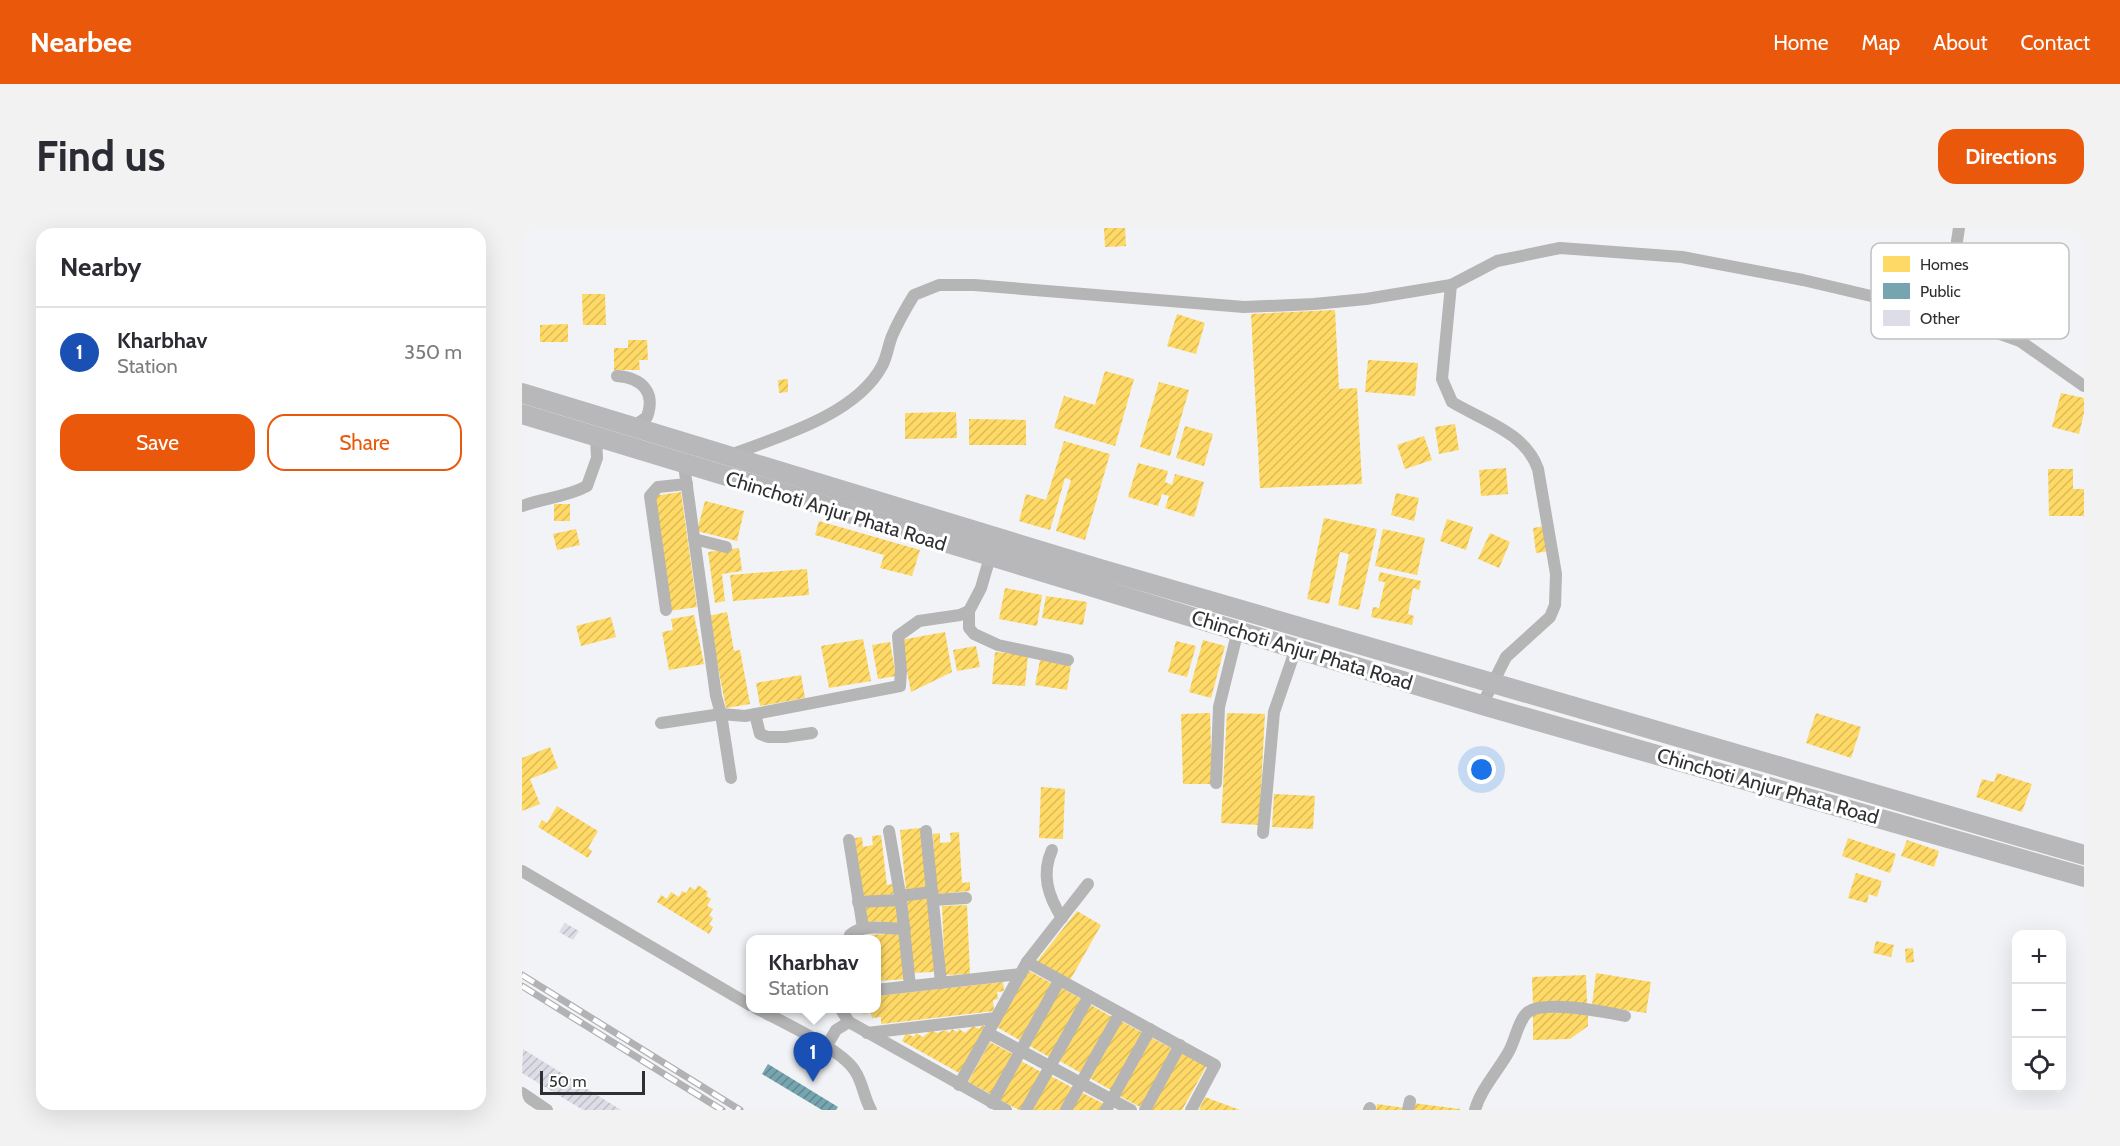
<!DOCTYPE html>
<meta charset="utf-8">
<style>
body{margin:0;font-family:Cabin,sans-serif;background:#f2f2f3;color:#2b2b33}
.controls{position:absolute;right:18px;bottom:18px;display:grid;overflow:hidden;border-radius:12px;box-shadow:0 6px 24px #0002}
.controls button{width:54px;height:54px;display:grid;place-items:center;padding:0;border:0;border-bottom:2px solid #e1e1e2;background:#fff;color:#2b2b33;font:30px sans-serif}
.scale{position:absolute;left:18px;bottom:15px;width:105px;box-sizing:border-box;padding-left:6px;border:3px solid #2f3032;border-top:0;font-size:16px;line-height:21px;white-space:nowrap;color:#2f3032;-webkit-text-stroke:4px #fff;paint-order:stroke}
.you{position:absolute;left:960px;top:542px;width:21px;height:21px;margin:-15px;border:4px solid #fff;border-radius:50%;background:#1a73e8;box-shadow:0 0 0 9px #1a73e833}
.badge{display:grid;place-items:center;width:39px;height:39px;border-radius:50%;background:#ea580c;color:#fff;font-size:20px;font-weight:700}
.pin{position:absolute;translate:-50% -50px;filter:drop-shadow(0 2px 3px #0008)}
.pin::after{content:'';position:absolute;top:32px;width:21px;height:18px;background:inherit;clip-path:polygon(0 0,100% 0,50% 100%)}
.popup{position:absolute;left:224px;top:707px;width:135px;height:78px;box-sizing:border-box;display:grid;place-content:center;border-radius:12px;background:#fff;filter:drop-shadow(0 2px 4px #0005);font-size:20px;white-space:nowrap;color:#7c7c81}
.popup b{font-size:22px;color:#2b2b33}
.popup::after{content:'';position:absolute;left:50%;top:100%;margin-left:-12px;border:12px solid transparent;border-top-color:#fff}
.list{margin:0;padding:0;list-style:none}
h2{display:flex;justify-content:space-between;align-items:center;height:78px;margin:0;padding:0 24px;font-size:26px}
h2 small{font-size:20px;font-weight:400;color:#7c7c81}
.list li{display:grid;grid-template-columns:39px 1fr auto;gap:18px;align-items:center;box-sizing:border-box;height:90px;padding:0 24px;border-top:2px solid #e1e1e2}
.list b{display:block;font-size:22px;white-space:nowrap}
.list p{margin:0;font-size:20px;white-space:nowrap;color:#7c7c81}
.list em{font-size:20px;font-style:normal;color:#7c7c81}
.actions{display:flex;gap:12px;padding:18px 24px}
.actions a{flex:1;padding:14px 0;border:2px solid #ea580c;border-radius:18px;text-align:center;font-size:21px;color:#ea580c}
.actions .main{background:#ea580c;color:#fff}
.icon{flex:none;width:33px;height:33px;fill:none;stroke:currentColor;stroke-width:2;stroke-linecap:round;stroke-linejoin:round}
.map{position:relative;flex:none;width:1562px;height:882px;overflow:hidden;border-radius:18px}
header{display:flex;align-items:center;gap:36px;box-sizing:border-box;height:84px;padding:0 30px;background:#ea580c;color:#fff}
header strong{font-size:28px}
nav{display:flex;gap:33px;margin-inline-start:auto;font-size:21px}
.intro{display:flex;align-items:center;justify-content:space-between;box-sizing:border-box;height:144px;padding:0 36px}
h1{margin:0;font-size:42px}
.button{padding:15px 27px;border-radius:18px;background:#ea580c;color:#fff;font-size:21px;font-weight:700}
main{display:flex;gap:36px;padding:0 36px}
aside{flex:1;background:#fff;border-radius:18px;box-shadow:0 6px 24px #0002}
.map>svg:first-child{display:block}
.homes{fill:url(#homes-hatch)}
.public{fill:url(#public-hatch)}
.building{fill:url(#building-hatch)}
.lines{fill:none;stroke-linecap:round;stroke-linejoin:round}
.street{stroke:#b5b5b5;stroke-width:12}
.primary{stroke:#b8b8ba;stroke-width:20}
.rail-casing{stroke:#b2b2b5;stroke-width:7}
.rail{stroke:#fff;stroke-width:4.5;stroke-dasharray:14;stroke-linecap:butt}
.labels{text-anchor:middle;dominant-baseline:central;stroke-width:6;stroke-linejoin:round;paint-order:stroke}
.street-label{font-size:20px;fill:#2f3032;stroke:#fff}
.key{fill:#fff;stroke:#c1c1c2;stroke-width:1.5}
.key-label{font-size:16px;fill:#2f3032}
</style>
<header>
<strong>Nearbee</strong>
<nav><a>Home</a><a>Map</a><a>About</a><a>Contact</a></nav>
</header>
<div class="intro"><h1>Find us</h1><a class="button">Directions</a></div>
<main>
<aside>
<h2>Nearby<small></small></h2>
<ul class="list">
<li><span class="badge" style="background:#1a4fb4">1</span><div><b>Kharbhav</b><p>Station</p></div><em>350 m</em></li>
</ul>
<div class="actions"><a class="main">Save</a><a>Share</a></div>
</aside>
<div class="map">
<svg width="1562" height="882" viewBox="0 0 1562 882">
<defs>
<pattern id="homes-hatch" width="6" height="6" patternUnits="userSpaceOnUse" patternTransform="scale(1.5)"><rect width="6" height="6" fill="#ffd966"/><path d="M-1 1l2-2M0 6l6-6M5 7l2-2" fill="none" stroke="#dbbb59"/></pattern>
<pattern id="public-hatch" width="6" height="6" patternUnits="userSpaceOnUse" patternTransform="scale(1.5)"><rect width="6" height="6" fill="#76a5af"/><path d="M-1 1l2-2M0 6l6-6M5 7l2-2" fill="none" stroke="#61878f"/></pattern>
<pattern id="building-hatch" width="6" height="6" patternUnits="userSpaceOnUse" patternTransform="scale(1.5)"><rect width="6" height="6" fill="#dddde7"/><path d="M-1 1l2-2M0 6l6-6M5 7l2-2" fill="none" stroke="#bebec7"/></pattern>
</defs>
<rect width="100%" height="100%" fill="#f1f3f6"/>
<!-- homes -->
<g class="homes">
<polygon points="582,0 603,0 604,18 583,19"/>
<polygon points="1354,37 1376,40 1372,65 1351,62"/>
<polygon points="60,66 83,66 84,97 61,97"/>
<polygon points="813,82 817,161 835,160 840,256 738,260 729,86"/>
<polygon points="655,86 683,95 674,126 645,118"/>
<polygon points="46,96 46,114 18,114 18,97"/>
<polygon points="106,112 125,112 126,132 117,132 118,142 92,142 92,120 106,120"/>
<polygon points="846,132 896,135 893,168 843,164"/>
<polygon points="583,143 612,151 593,218 532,200 542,168 573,177"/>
<polygon points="266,151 266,164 257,165 256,152"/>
<polygon points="637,154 667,162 648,228 618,219"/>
<polygon points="1539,165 1562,170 1562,185 1557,206 1530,199"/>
<polygon points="434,184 435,210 383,211 383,185"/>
<polygon points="447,191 504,192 504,217 447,217"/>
<polygon points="933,196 937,222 917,226 913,199"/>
<polygon points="663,198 691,206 682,238 654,230"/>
<polygon points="902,208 910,232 883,241 875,217"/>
<polygon points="542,213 588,226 563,312 534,303 549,252 543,250 528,302 497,293 504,266 524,272"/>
<polygon points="616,235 646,243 643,254 650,257 653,246 682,254 672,289 643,280 647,268 640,266 636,278 606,269"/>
<polygon points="984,240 986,266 959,268 957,242"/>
<polygon points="1526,241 1551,241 1551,261 1562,261 1562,288 1527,288"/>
<polygon points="159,264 175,379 147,383 131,268"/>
<polygon points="874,265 897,270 892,293 869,287"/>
<polygon points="183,273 222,283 215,313 175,303"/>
<rect x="32" y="276" width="16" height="17"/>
<polygon points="802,290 855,301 837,382 816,377 827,326 818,324 807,376 785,371"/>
<polygon points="925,291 951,299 944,322 918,313"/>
<polygon points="297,293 398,322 390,348 358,340 362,327 293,307"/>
<polygon points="1024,298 1028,323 1014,325 1011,300"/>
<polygon points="54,301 58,317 35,322 31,306"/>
<polygon points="861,301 903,310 895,347 853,338"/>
<polygon points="968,305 988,314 977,340 956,331"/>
<polygon points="217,320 220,343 200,346 203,373 193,375 186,324"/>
<polygon points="285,341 287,367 211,373 208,347"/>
<polygon points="858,344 899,353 897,362 891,360 886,386 892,388 890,397 849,389 851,379 857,380 863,354 856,353"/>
<polygon points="483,360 520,367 515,398 477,391"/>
<polygon points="524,368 565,374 561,397 520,390"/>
<polygon points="205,384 212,423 218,422 228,476 204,480 186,388"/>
<polygon points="172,387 182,436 147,442 140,404 151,402 149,391"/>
<polygon points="89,389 94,409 59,418 54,398"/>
<polygon points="423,404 430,444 389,464 379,412"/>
<polygon points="341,411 349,453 307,460 299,418"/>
<polygon points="681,412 703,418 689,470 667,464"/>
<polygon points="654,413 674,418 665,449 646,444"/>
<polygon points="368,414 374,448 356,451 350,417"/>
<polygon points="454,418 458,439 435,443 431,422"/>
<polygon points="473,424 506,427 503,458 470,456"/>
<polygon points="518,432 549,437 545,462 513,457"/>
<polygon points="279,447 283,470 238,478 234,455"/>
<polygon points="688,485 690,556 661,556 659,486"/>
<polygon points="705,485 743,486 737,597 699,595"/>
<polygon points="1294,485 1339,499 1329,530 1284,515"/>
<polygon points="28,519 36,540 8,551 18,576 0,583 0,530"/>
<polygon points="1475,545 1510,556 1500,584 1454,569 1460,551 1472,554"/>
<polygon points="519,559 543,561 541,611 517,610"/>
<polygon points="752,566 793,568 791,601 750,599"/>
<polygon points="35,578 76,603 66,620 70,623 66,630 16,599 20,592 25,595"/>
<polygon points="399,600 406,660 384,662 378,602"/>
<polygon points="437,604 440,655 448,654 448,663 414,666 411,606 418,605 418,615 429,614 428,605"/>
<polygon points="359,607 365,657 371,656 372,666 340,670 333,610 340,609 341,619 351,617 350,608"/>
<polygon points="1326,610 1374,626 1368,645 1320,628"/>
<polygon points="1385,612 1417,623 1412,639 1379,628"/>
<polygon points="1334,645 1360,653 1355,669 1347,666 1345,675 1326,670"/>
<polygon points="176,657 186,664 184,668 189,671 185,678 191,681 187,687 191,690 187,696 191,699 187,706 135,674 139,667 145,671 149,664 157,669 160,663 164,665 168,659 173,662"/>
<polygon points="408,669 412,744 389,745 385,670"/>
<polygon points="379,677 380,697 360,698 359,693 345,694 344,679"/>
<polygon points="445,677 448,746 423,747 420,678"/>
<polygon points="555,683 579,697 547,754 513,736"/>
<polygon points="378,705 386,751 354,753 354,712 333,712 333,708"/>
<polygon points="1354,713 1372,717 1369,729 1351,725"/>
<polygon points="1391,720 1392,734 1384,735 1383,721"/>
<polygon points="507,743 531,756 499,813 475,799"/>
<polygon points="1074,745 1129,754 1124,785 1070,777"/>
<polygon points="1064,747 1065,776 1011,777 1010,749"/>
<polygon points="481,754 482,763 475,764 476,771 471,772 472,783 359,796 359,789 350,790 349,785 341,786 341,780 354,780 354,768"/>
<polygon points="538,759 561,772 529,830 506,817"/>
<polygon points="567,776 590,789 559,845 536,832"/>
<polygon points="1066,784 1066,798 1048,811 1011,812 1011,785"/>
<polygon points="597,792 621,805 589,862 566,849"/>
<polygon points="460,797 465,800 439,846 380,813 384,805 392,809 394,805 401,809 409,802 415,805 423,802 428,805 430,801 435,804 437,801 443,805 451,798 457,801"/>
<polygon points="628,809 651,821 618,879 596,867"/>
<polygon points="468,814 491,826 469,866 446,854"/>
<polygon points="659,822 685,837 660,882 626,882"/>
<polygon points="499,833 521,845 501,882 497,882 478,872"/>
<polygon points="529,848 551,860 539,882 510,882"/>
<polygon points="559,864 582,876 579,882 549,882"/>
<polygon points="683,869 718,882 677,882"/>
<polygon points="891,875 938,881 938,882 890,882"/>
<polygon points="855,876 883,880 883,882 854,882"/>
</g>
<!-- public -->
<polygon class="public" points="246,836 316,879 314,882 300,882 240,846"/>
<!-- building -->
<g class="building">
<polygon points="43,695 57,703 51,712 37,704"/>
<polygon points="1,821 99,882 61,882 0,845"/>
</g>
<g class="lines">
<!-- street -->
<g class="street">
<path d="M929 57 920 151 930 174C961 193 1003 204 1016 241L1034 346 1033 377 1028 389 984 429 960 477"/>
<polyline points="1424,86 1437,0"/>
<path d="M95 148C120 150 134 164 125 189L111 199"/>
<path d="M208 227C256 209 334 187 360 138 365 129 366 118 370 108 376 94 384 80 392 67L417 57H452L722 79 792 76 844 71 929 57 975 33 1038 20 1160 29 1281 52 1417 84 1498 113 1562 158"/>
<polyline points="162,237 194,468 199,486 223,488 378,458 379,443 376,408 397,393 438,387 447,383 459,360 468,329"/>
<path d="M0 278C22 270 45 269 65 258L75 230 74 209"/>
<polyline points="172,311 204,319"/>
<polyline points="144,382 128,268 136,259 165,256"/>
<polyline points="447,383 447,400 452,406 476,417 546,432"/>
<polyline points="233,486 238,506 246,509 263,509 290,505"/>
<polyline points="139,495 199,486 209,550"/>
<polyline points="694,555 697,479 716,402"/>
<polyline points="367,603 379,672 388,758"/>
<polyline points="404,603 419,755"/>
<polyline points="741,605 752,484 774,420"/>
<polyline points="327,612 341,700"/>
<path d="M530 622C519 646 526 668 540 690"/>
<polyline points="0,643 228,777"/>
<polyline points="378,668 410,664"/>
<polyline points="411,672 444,670"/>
<polyline points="336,674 379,672"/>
<path d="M327 712 328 707C341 695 366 701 383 701"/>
<polyline points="505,734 566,656"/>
<polyline points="354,762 499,746"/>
<path d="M234 780C258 793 320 821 333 843 341 855 342 870 349 882"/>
<polyline points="318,780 327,794"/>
<polyline points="345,805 474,790"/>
<polyline points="466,805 609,882"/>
<polyline points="304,819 314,802 327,794 484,882"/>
<polyline points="437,857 505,734 693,837 669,882"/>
<polyline points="0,865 25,882"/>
<polyline points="470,875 537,753"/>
<polyline points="504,882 567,768"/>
<polyline points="544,882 598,785"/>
<polyline points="584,882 628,801"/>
<polyline points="623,882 658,817"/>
<polyline points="847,882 848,880"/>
<polyline points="886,882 888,873"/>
<path d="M953 882C959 861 975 844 986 825 993 814 996 792 1006 784 1023 772 1084 784 1103 788"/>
</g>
<!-- primary -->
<g class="primary">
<polyline points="0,165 575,340 1562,627"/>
<polyline points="0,186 960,477 1562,649"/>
</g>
<!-- rail casing -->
<g class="rail-casing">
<g id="rail">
<polyline points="0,747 218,882"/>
<polyline points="0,758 200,882"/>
</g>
</g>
<!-- rail -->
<use href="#rail" class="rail"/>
</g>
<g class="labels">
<!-- street labels -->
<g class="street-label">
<text transform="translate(314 283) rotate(17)">Chinchoti Anjur Phata Road</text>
<text transform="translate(780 422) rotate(17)">Chinchoti Anjur Phata Road</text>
<text transform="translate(1246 558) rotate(16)">Chinchoti Anjur Phata Road</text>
</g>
</g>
<!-- legend -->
<rect x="1349" y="15" width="198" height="96" rx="9" class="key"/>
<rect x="1361" y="28" width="27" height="16" fill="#ffd966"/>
<rect x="1361" y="55" width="27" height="16" fill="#76a5af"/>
<rect x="1361" y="82" width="27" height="16" fill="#dddde7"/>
<g class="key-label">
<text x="1398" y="42">Homes</text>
<text x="1398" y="69">Public</text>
<text x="1398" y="96">Other</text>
</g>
</svg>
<div class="controls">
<button>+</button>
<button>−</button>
<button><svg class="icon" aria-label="locate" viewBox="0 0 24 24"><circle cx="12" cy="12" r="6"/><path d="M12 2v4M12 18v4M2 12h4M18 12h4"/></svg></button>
</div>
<div class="scale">50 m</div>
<div class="you"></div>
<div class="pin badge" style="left:291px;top:854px;background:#1a4fb4">1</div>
<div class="popup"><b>Kharbhav</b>Station</div>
</div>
</main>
